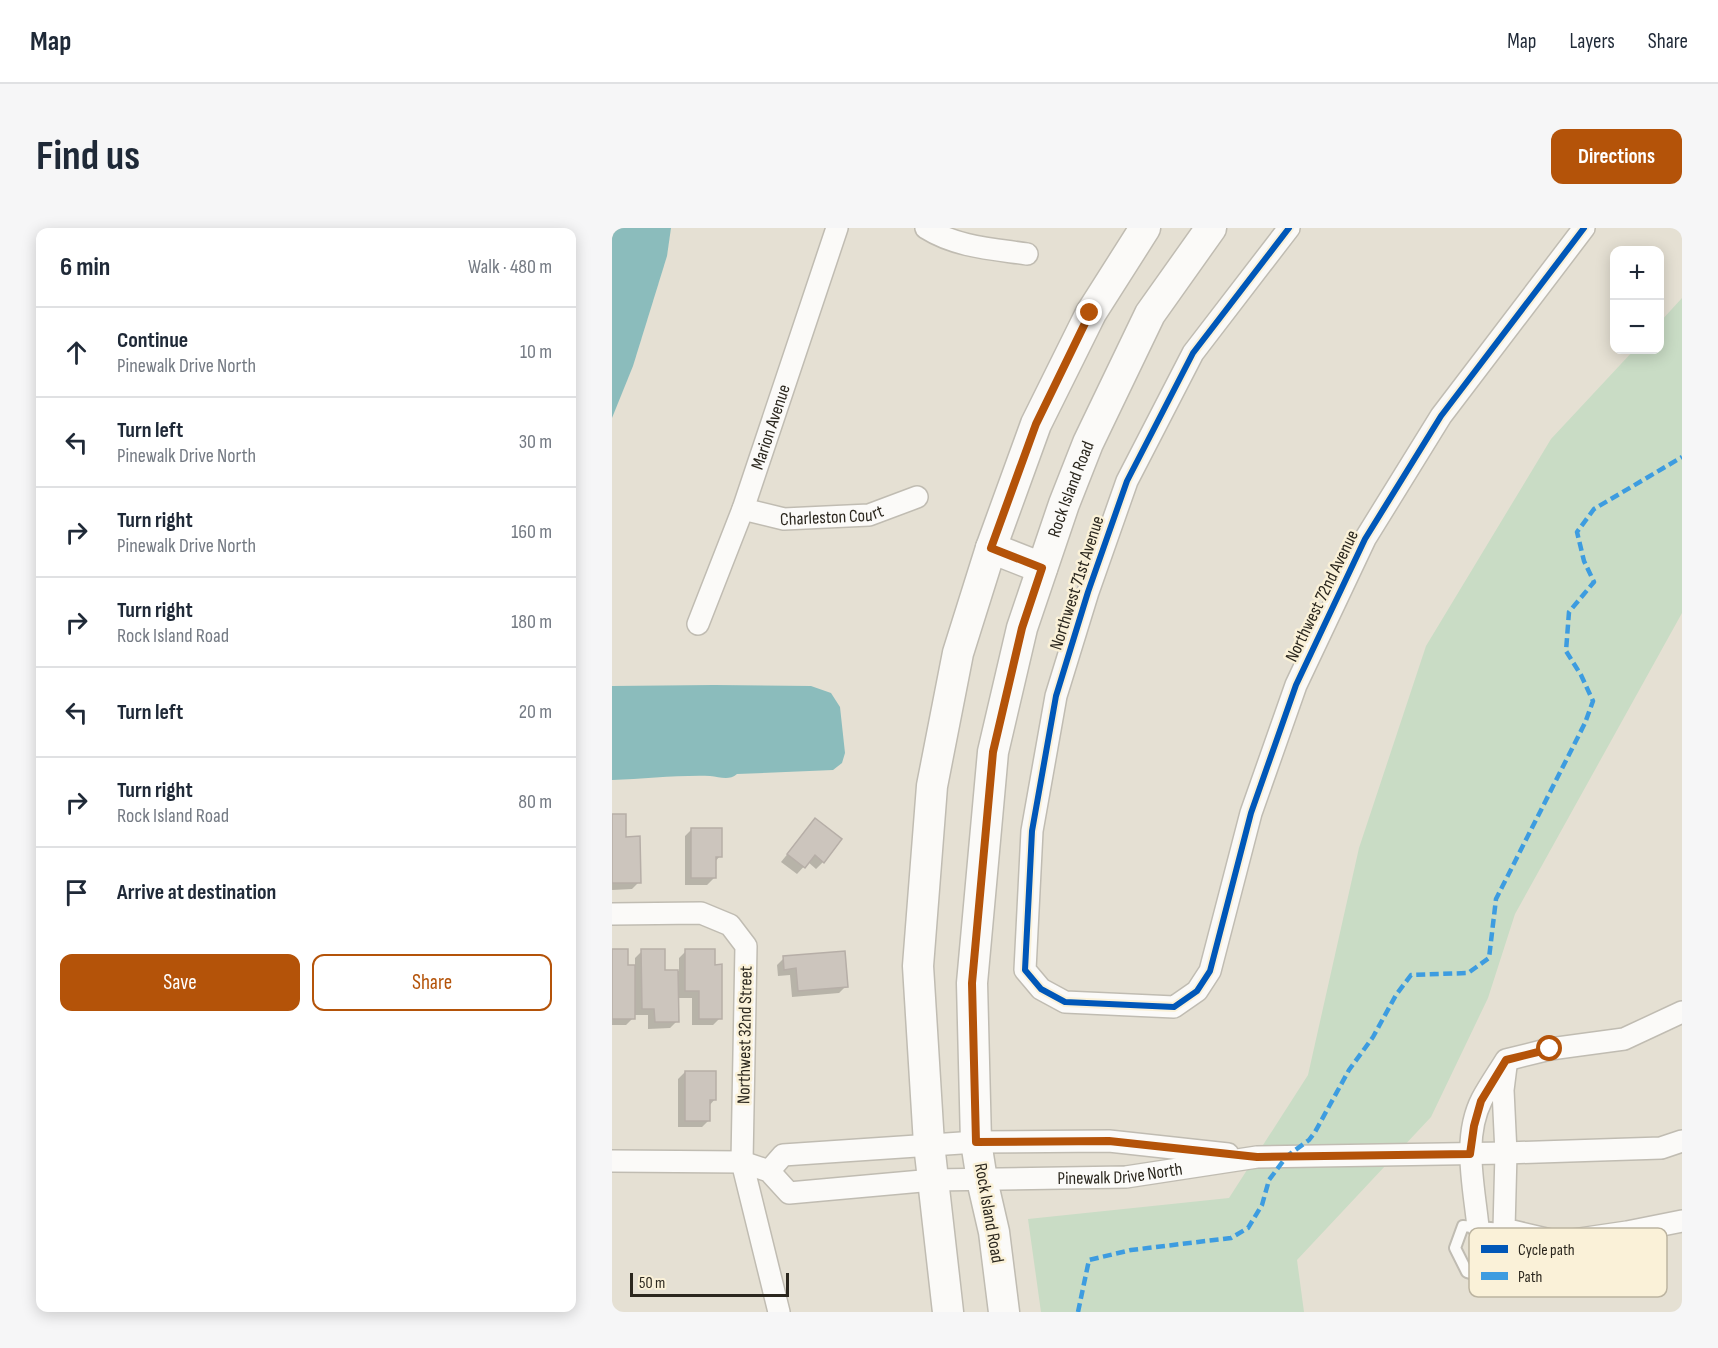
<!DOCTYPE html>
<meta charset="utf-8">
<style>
body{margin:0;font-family:"Sofia Sans Condensed",sans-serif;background:#f6f6f7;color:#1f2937}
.controls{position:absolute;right:18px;top:18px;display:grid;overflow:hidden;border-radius:12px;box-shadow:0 3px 15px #0003}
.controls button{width:54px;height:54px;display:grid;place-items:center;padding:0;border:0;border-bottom:2px solid #e0e1e3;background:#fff;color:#1f2937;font:30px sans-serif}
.scale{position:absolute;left:18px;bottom:15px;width:159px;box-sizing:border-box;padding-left:6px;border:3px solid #2b271e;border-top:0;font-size:16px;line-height:21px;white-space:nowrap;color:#2b271e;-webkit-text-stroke:4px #faf1d8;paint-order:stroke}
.stop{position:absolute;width:18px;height:18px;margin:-14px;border:4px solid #b45309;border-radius:50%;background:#fff}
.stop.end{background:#b45309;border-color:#fff;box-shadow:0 2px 6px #0008}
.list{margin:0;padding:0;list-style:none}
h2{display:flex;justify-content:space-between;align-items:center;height:78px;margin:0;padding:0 24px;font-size:26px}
h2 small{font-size:20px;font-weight:400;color:#747a83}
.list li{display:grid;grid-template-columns:39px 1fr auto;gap:18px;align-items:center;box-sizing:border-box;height:90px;padding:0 24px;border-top:2px solid #e0e1e3}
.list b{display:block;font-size:22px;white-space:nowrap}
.list p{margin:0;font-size:20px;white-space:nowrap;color:#747a83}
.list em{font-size:20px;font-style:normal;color:#747a83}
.actions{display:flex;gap:12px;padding:18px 24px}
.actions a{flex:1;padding:14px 0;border:2px solid #b45309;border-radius:12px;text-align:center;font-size:21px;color:#b45309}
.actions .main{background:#b45309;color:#fff}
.icon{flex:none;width:33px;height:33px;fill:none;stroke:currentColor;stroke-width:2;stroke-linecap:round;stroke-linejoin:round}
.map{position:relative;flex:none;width:1070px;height:1084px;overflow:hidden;border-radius:12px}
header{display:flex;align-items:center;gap:36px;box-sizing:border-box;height:84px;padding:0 30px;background:#fff;border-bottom:2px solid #e0e1e3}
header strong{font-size:28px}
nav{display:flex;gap:33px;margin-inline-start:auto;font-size:21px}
.intro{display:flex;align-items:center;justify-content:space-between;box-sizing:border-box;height:144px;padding:0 36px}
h1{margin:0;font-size:42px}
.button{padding:15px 27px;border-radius:12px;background:#b45309;color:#fff;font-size:21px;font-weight:700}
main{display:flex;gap:36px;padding:0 36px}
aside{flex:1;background:#fff;border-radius:12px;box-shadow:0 3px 15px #0003}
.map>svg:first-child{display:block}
.green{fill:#c9dcc5}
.water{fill:#8bbcbc}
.shadow{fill:#0003}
.building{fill:#ccc5bd;stroke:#b6aea7;stroke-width:1.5}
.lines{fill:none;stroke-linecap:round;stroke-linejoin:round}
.service-casing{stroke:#c0bcb2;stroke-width:14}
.minor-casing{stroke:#c0bcb2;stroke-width:24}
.secondary-casing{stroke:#c0bcb2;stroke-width:33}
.service{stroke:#fbfaf8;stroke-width:10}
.minor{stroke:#fbfaf8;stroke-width:21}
.secondary{stroke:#fbfaf8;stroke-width:30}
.quiet{stroke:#3d9ce0;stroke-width:4.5;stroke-dasharray:9 4.5;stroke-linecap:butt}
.cycleway-casing{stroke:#faf1d8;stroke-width:10}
.cycleway{stroke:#0057b8;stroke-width:6}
.route{stroke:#b45309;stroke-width:8}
.labels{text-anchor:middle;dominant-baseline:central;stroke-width:5;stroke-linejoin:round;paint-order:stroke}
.street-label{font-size:18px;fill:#2b271e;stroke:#faf1d8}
.key{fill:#faf1d8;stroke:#bcb4a0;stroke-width:1.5}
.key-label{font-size:16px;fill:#2b271e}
</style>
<header>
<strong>Map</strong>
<nav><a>Map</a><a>Layers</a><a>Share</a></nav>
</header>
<div class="intro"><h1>Find us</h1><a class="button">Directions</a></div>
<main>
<aside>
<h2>6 min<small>Walk · 480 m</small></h2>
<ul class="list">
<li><svg class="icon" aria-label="ahead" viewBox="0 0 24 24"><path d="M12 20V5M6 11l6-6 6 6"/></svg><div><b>Continue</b><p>Pinewalk Drive North</p></div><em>10 m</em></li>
<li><svg class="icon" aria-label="left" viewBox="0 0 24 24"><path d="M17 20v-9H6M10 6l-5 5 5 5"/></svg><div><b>Turn left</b><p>Pinewalk Drive North</p></div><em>30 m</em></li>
<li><svg class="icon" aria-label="right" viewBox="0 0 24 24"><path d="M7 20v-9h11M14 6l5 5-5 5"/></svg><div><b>Turn right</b><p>Pinewalk Drive North</p></div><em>160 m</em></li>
<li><svg class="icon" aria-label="right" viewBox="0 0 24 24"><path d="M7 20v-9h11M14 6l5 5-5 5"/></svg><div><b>Turn right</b><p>Rock Island Road</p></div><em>180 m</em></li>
<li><svg class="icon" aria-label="left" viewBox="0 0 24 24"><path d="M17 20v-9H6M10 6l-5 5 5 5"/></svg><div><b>Turn left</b></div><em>20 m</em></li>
<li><svg class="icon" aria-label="right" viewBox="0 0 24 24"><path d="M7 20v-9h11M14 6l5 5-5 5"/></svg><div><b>Turn right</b><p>Rock Island Road</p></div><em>80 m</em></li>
<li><svg class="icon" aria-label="arrive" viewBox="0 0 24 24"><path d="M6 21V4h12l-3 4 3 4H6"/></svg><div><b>Arrive at destination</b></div></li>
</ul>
<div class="actions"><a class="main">Save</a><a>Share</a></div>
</aside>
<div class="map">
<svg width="1070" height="1084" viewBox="0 0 1070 1084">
<rect width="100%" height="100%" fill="#e5e0d3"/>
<!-- green -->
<polygon class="green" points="1070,70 1070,385 903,686 876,770 819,889 685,1032 692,1084 429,1084 416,991 617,970 696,847 747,620 814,418 939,211 1022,122 1048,122 1048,94"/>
<!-- water -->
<g class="water">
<polygon points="0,0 59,0 55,28 21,138 0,190"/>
<path d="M102 457 199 458 219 465 228 479 233 525 230 535 221 542 125 546C117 553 108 549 98 548 66 547 32 551 0 552V458Z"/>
</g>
<!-- shadow -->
<g class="shadow">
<polygon points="0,587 13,610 27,654 20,661 0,662"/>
<polygon points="203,592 211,634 204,641 196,634 185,646 169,634"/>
<polygon points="80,601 108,628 102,635 102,650 95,657 73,657 73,608"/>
<polygon points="0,723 14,738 23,738 23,730 30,723 52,744 67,743 67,730 74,723 102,738 108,790 101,797 80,797 80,770 65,770 65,793 58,800 36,801 36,787 21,787 21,790 14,797 0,797"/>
<polygon points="172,730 234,758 227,765 180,769 178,747 166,748 165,737"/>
<polygon points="73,844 103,871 97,878 97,892 90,899 66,899 66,851"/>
</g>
<!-- building -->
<g class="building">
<polygon points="0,586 14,586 14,609 28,608 29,655 0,655"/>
<polygon points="203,590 230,611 212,635 203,627 193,640 175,626"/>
<polygon points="79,600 110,600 110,629 104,629 104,650 79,650"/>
<polygon points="0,721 16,721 16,737 23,737 23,791 0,791"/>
<polygon points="29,721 53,721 53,742 66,742 67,794 43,794 42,781 30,781"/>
<polygon points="73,721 103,721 103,737 110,736 110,791 87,791 87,763 73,763"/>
<polygon points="233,723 236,759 186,763 184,740 172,742 171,728"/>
<polygon points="73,843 104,843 104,872 98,872 98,893 73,893"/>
</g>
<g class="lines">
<!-- service casing -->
<g class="service-casing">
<path id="service" d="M892 1001 851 998 843 1020 855 1044C881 1052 891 1059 915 1044L925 1009"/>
</g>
<!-- minor casing -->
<g class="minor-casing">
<g id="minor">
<path d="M314 0C344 19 381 21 415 26"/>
<polyline points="677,0 581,125 515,253 476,364 444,468 420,603 413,742 429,761 453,774 562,779 585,763 598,743 639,585 684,457 753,311 829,188 972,0"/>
<path id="s1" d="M131 281 172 291 257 287 305 269"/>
<path id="s2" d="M86 396 131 281 225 0"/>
<polyline points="0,686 89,685 118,697 134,718 130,934 167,1084"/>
<polyline points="894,838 891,862 894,925 892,1001 947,1014 1015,1004 1070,993"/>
<path id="s3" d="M0 933 130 934 157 943 177 965 321 952 514 949 645 929 894 925 1049 920 1070 913"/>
<polyline points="157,943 171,927 364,914 497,913 616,926"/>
<path d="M866 999C862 958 850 910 870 871 877 858 886 845 894 832L938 821 1012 811 1070 784"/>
</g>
</g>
<!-- secondary casing -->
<g class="secondary-casing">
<g id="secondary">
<polyline points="379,320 430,340"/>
<polyline points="336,1084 317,916 306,738 320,558 346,425 379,320 424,196 479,85 533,0"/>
<path id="s4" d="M392 1084 382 1004 370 952 364 914 360 755 381 524 410 400 452 276 476 215 538 86 599 0"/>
</g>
</g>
<!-- service -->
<use href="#service" class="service"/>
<!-- minor -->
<use href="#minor" class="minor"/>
<!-- secondary -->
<use href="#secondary" class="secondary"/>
<!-- quiet -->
<polyline class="quiet" points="466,1084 477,1032 519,1022 619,1010 636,1000 650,977 657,952 675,928 697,912 703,904 737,842 761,809 784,767 799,747 856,745 877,730 884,671 973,495 981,473 969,447 954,423 957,384 982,354 972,333 965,304 982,281 1070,229"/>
<!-- cycleway casing -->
<g class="cycleway-casing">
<polyline id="cycleway" points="677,0 581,125 515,253 476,364 444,468 420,603 413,742 429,761 453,774 562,779 585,763 598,743 639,585 684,457 753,311 829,188 972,0"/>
</g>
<!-- cycleway -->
<use href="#cycleway" class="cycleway"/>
</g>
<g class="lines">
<!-- route -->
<polyline class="route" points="478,85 424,196 379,320 430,340 410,400 381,524 360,755 364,914 497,913 645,929 858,926 862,898 869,873 894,832 938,821"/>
</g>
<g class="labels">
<!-- street labels -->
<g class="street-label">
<text stroke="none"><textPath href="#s2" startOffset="210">Marion Avenue</textPath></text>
<text stroke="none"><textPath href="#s4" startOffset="838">Rock Island Road</textPath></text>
<text stroke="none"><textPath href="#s1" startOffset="90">Charleston Court</textPath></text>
<text transform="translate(465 355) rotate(-72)">Northwest 71st Avenue</text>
<text transform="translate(710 368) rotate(-64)">Northwest 72nd Avenue</text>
<text transform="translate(133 807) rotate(-89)">Northwest 32nd Street</text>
<text stroke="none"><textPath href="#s3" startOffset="520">Pinewalk Drive North</textPath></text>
<text transform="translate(377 985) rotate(80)">Rock Island Road</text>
</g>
</g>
<!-- legend -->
<rect x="857" y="1000" width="198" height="69" rx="9" class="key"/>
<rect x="869" y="1017" width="27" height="8" fill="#0057b8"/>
<rect x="869" y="1044" width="27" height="8" fill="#3d9ce0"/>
<g class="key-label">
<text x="906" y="1027">Cycle path</text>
<text x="906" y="1054">Path</text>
</g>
</svg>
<div class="controls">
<button>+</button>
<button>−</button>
</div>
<div class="scale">50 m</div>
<div class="stop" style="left:938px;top:821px"></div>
<div class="stop end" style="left:478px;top:85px"></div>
</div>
</main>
